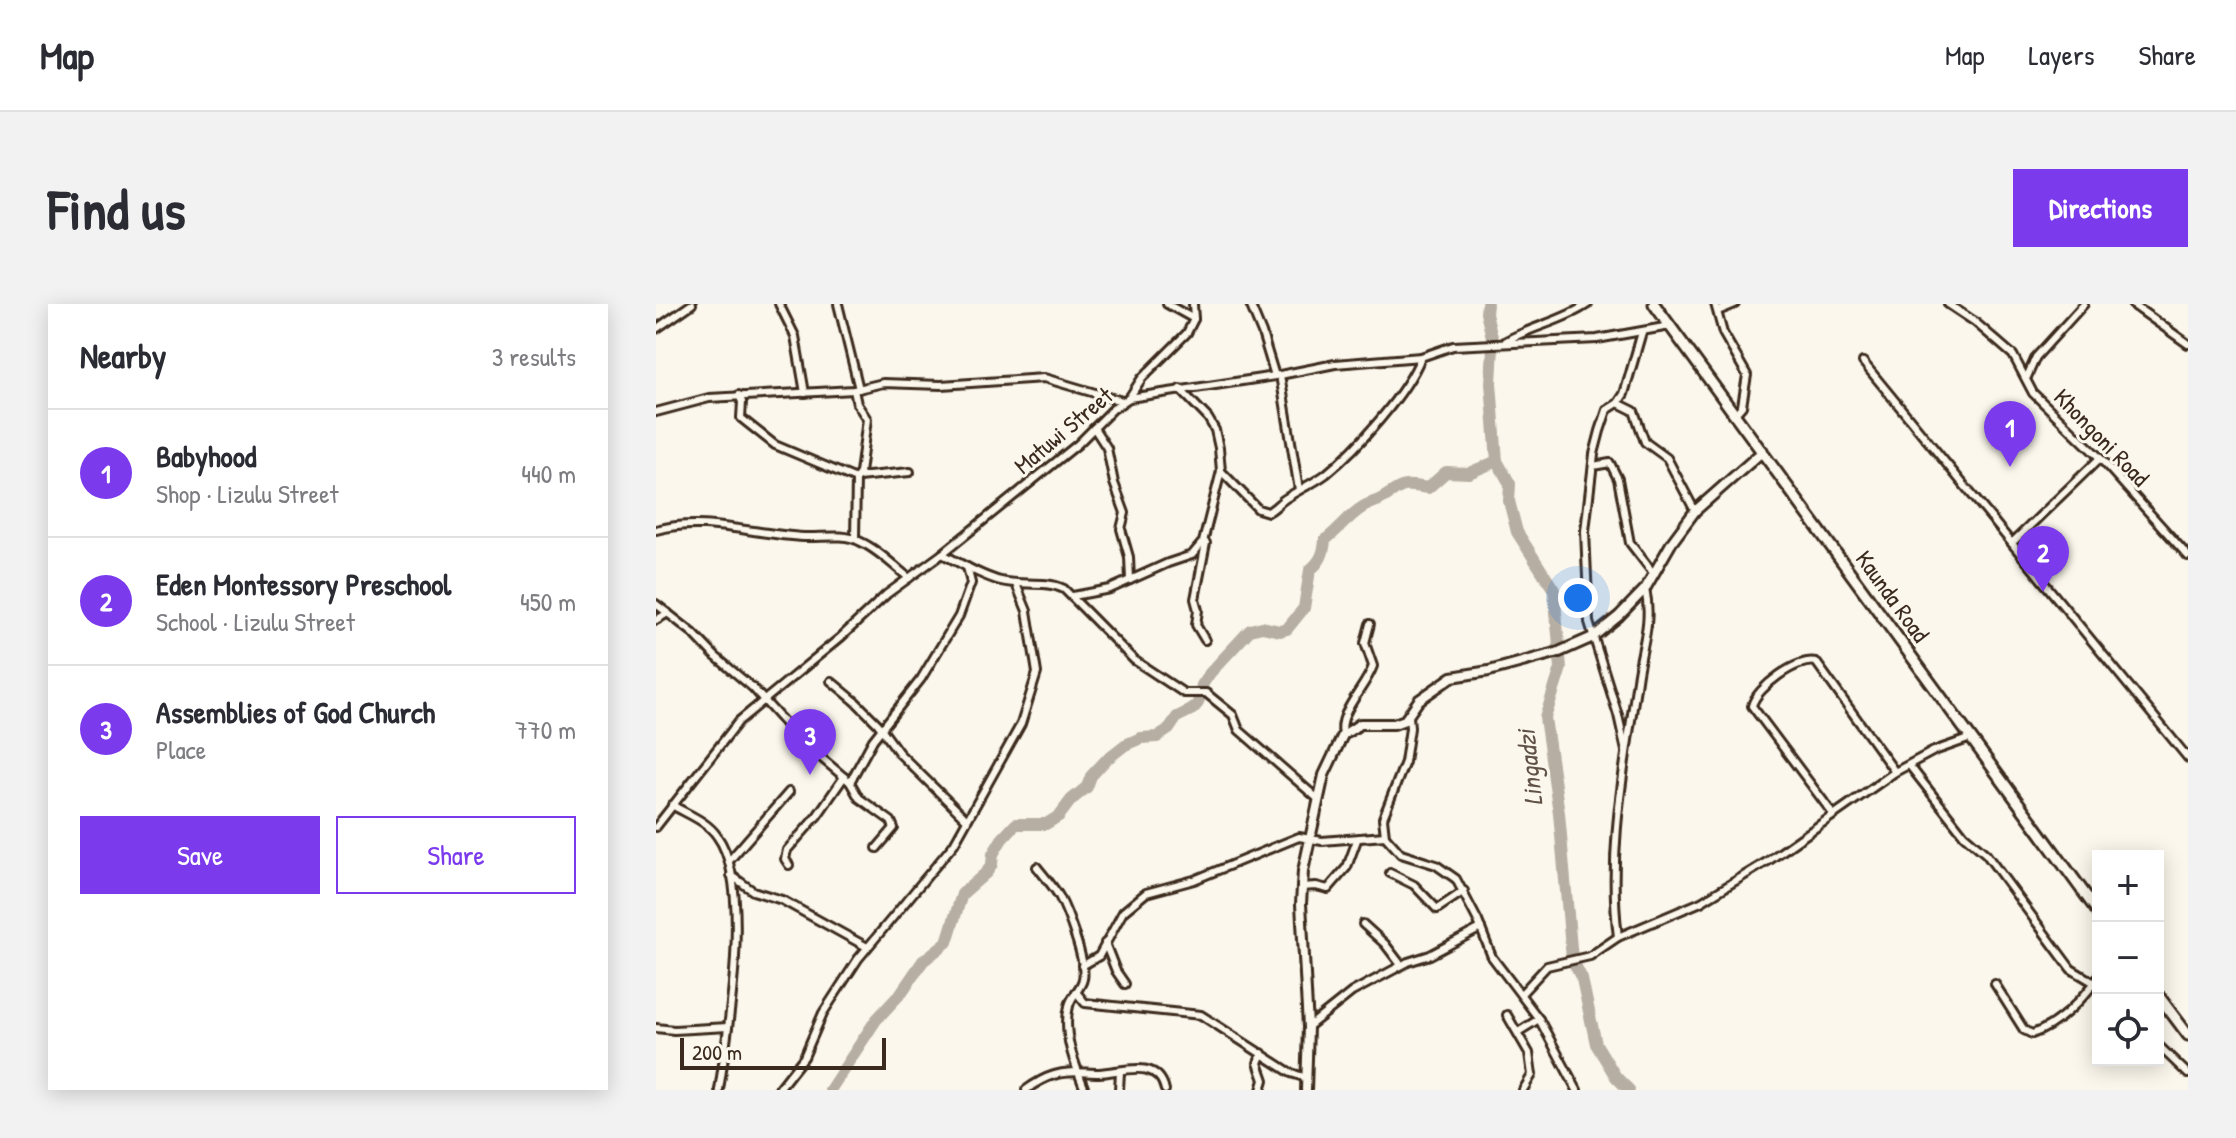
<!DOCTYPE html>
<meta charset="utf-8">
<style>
body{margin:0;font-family:"Patrick Hand",sans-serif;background:#f2f2f3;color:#2b2b33}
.controls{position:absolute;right:24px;bottom:24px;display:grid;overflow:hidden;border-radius:0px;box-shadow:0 4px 20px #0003}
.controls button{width:72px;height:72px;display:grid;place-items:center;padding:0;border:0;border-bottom:2px solid #e1e1e2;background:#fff;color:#2b2b33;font:40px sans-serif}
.scale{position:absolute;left:24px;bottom:20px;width:206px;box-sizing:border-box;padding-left:8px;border:4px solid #3b2a1e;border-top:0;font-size:22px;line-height:28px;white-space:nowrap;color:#3b2a1e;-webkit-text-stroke:6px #fbf7ec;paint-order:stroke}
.you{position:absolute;left:922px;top:294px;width:28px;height:28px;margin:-20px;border:6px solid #fff;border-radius:50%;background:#1a73e8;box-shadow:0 0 0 12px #1a73e833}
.badge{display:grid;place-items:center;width:52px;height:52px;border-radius:50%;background:#7c3aed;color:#fff;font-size:26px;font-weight:700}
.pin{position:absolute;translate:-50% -66px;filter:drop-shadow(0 2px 4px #0008)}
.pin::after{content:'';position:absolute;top:42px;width:28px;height:24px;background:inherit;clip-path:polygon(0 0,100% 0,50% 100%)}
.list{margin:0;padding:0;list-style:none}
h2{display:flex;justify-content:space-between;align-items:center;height:104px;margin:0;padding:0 32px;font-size:34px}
h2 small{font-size:26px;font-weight:400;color:#7c7c81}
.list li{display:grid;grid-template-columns:52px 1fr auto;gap:24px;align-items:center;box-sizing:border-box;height:128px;padding:0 32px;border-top:2px solid #e1e1e2}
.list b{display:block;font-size:30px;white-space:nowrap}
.list p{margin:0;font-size:26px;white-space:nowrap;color:#7c7c81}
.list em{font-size:26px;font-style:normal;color:#7c7c81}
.actions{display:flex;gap:16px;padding:24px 32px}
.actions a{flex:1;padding:18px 0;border:2px solid #7c3aed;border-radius:0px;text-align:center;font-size:28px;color:#7c3aed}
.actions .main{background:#7c3aed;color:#fff}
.icon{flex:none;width:44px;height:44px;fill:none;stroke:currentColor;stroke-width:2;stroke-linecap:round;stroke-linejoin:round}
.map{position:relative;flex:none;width:1532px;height:786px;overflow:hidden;border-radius:0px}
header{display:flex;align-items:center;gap:48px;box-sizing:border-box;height:112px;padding:0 40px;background:#fff;border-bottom:2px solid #e1e1e2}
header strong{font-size:38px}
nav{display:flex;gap:44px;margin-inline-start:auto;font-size:28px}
.intro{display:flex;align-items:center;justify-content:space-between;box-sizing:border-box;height:192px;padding:0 48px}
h1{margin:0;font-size:56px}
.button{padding:20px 36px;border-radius:0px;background:#7c3aed;color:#fff;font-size:28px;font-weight:700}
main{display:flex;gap:48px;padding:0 48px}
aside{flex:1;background:#fff;border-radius:0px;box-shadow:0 4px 20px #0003}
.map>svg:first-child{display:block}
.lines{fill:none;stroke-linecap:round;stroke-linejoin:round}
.river{stroke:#b6aea2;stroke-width:12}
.minor-casing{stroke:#3b2a1e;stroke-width:12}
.tertiary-casing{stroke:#3b2a1e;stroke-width:14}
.secondary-casing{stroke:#3b2a1e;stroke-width:15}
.minor{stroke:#fbf7ec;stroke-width:6}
.tertiary{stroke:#fbf7ec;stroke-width:8}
.secondary{stroke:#fbf7ec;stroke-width:9}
.labels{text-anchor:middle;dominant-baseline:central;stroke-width:6;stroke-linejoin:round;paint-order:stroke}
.street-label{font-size:24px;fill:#3b2a1e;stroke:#fbf7ec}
.water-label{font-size:26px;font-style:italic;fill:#605246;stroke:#fbf7ec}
</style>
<header>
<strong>Map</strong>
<nav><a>Map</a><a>Layers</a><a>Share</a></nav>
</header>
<div class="intro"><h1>Find us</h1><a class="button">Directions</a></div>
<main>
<aside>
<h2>Nearby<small>3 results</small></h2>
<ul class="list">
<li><span class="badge">1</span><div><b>Babyhood</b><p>Shop · Lizulu Street</p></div><em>440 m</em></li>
<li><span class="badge">2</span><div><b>Eden Montessory Preschool</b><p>School · Lizulu Street</p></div><em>450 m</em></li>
<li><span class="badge">3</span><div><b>Assemblies of God Church</b><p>Place</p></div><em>770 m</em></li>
</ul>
<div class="actions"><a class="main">Save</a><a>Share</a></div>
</aside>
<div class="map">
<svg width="1532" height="786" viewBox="0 0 1532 786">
<rect width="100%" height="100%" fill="#fbf7ec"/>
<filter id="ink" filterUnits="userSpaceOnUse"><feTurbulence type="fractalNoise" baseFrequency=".0125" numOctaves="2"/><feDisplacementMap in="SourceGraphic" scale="16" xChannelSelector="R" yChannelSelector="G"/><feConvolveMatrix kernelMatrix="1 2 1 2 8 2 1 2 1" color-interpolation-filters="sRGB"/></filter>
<g filter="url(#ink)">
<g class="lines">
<!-- river -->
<g class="river">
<polyline points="831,0 830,9 837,37"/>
<polyline points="837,43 835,79 841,157 854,180 853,197 861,228 898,286 905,364 889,414 903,509 916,655 926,675 940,740 960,773 973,786"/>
<path d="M174 786 220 716 245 689 267 657 291 638 306 590 331 568 336 560 337 550 346 535 360 520H390L403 512 415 496 431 483 435 472 451 455 469 441 485 434 501 433 513 425 521 413 537 405 542 399 546 381 554 369 594 326 606 323 624 327 631 325 648 304 654 266C664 258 668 250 669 236 683 226 692 212 707 203 713 199 720 198 725 195 748 182 742 179 772 184L790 168 813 169 841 157"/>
</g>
<!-- minor casing -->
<g class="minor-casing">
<g id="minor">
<polyline points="123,0 139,32 149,89"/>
<polyline points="182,0 203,85"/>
<polyline points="511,0 538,15"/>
<polyline points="594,0 606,29 619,72"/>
<polyline points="1059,0 1067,29 1091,71 1086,102 1079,110"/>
<polyline points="1292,0 1319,18 1357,51 1377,89 1444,154 1532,252"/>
<polyline points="1476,0 1532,40"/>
<polyline points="1062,7 1079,0"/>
<polyline points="0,25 36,0"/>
<path d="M850 37C877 22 907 17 932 0"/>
<polyline points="1207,58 1532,454"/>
<polyline points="624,71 643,186"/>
<polyline points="1371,73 1380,53 1428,0"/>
<polyline points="198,86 201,100 211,115 204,169 200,175"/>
<polyline points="83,91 86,98 85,114 119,141 200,175 199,235"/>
<polyline points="473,94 486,74 531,29 538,15 537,0"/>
<polyline points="962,99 978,107 989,138 1011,154 1039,207"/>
<polyline points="0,108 53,94 198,86 227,79 285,81 388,74 466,97"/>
<polyline points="438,124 451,144 458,179 469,209 465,225 473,253 474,276"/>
<polyline points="937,162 954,159 962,175 974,239 998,270"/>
<path d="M565 167 602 205 612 208C620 204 624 197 632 193 644 185 658 179 670 170 701 145 751 89 765 53"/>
<polyline points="202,173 254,168"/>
<path d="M0 226C48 212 99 231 148 233 165 234 187 229 203 237 221 245 237 261 253 274"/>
<polyline points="1357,238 1444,154"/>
<path d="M286 250C305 259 324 272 345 277 365 282 389 276 408 285L478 356 528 389H550L577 411 583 426 662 495"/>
<polyline points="417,292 454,285 512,259 536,251 547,238 565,167 563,144 559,126 552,114 524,85"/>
<polyline points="0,300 37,329 59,352 97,384 143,435 194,478 203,494 235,517 238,524 221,544"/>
<polyline points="0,316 12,309"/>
<polyline points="549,336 540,321 542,306 539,295 550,239"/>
<polyline points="175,377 199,397 222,420 243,449 310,515"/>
<polyline points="753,412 754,424 749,458 727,514 729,532 745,550 780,561 800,575 822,617 836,653 883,715 921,786"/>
<path d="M687 431C681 409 709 385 717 362L709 339 714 320"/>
<polyline points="970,447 962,411 933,318 929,227 938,150 944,127 951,106 962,99 968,90 986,28"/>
<polyline points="1253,461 1308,531 1330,550 1415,665 1442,681"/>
<polyline points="194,478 217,436 265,375 303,312 315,279 311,263"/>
<path d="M16 501C31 510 51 517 61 532 97 581 72 727 63 786"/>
<path d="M1177 510 1096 402C1100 384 1142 353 1160 358L1239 468"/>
<polyline points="0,523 83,417 185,333 231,290 286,250 422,140 457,105 473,94 619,72 679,60 765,53 797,42 941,35 1014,22"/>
<polyline points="73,557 133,488"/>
<polyline points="133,561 129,555 131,546 161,512 188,473"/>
<path d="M381 563C388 572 397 582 403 592 411 607 431 659 427 675 425 685 415 692 413 702 406 729 419 761 429 786"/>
<polyline points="734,569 758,581 781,605 808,587"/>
<polyline points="75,571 97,587 126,596 211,643"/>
<polyline points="645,583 660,582 672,585 691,563 701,536"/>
<polyline points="707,620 729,640 745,661"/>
<path d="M962 633C951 546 969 461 981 376 985 344 997 318 989 285"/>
<polyline points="449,639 460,667 469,680"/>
<polyline points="426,662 443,652 467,608 490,589 538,576 643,533 666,537 729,532"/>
<path d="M1339 680 1368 726 1376 730C1401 722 1427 695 1442 674"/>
<polyline points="420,688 429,699 545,711 635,769 651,774"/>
<polyline points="865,690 891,662 934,652 962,633 1045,598 1112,557 1239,468 1278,447 1315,434"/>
<polyline points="851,711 873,749 876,771 867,786"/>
<polyline points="652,723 696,688 752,658 774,651 825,624"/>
<polyline points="0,724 18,726 72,723"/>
<polyline points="862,728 883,715"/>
<polyline points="1502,741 1532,770"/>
<polyline points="122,786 148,753 167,709 202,655 298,540 365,420 381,369 371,307 360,280"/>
<path d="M370 786C378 780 388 774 398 771 413 766 428 769 443 769 466 768 502 753 509 786"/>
<polyline points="463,786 464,767"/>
<polyline points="605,786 608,776 602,759 606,749"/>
</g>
</g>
<!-- tertiary casing -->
<g class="tertiary-casing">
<polyline id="tertiary" points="650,786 652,723 645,600 647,567 668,471 687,431 704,420 738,420 749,416 763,396 796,373 833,367 903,348 937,333 963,312 989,285 1016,238 1039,207 1107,147"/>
</g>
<!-- secondary casing -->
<g class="secondary-casing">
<g id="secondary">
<polyline points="998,0 1442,608"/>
<polyline points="1502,691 1532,731"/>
</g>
</g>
<!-- minor -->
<use href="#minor" class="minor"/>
<!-- tertiary -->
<use href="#tertiary" class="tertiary"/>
<!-- secondary -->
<use href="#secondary" class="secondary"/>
</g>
</g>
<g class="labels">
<!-- street labels -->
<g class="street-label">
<text transform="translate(407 126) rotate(-40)">Matuwi Street</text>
<text transform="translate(1446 133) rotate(46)">Khongoni Road</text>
<text transform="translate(1237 292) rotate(54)">Kaunda Road</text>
</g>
<!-- water labels -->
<g class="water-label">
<text transform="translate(873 464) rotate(-96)">Lingadzi</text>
</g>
</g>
</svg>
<div class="controls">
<button>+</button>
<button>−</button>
<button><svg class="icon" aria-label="locate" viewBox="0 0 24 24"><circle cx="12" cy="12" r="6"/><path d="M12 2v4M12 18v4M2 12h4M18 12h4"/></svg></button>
</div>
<div class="scale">200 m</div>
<div class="you"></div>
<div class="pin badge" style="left:1354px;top:163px">1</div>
<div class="pin badge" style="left:1387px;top:288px">2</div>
<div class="pin badge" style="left:154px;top:471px">3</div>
</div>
</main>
